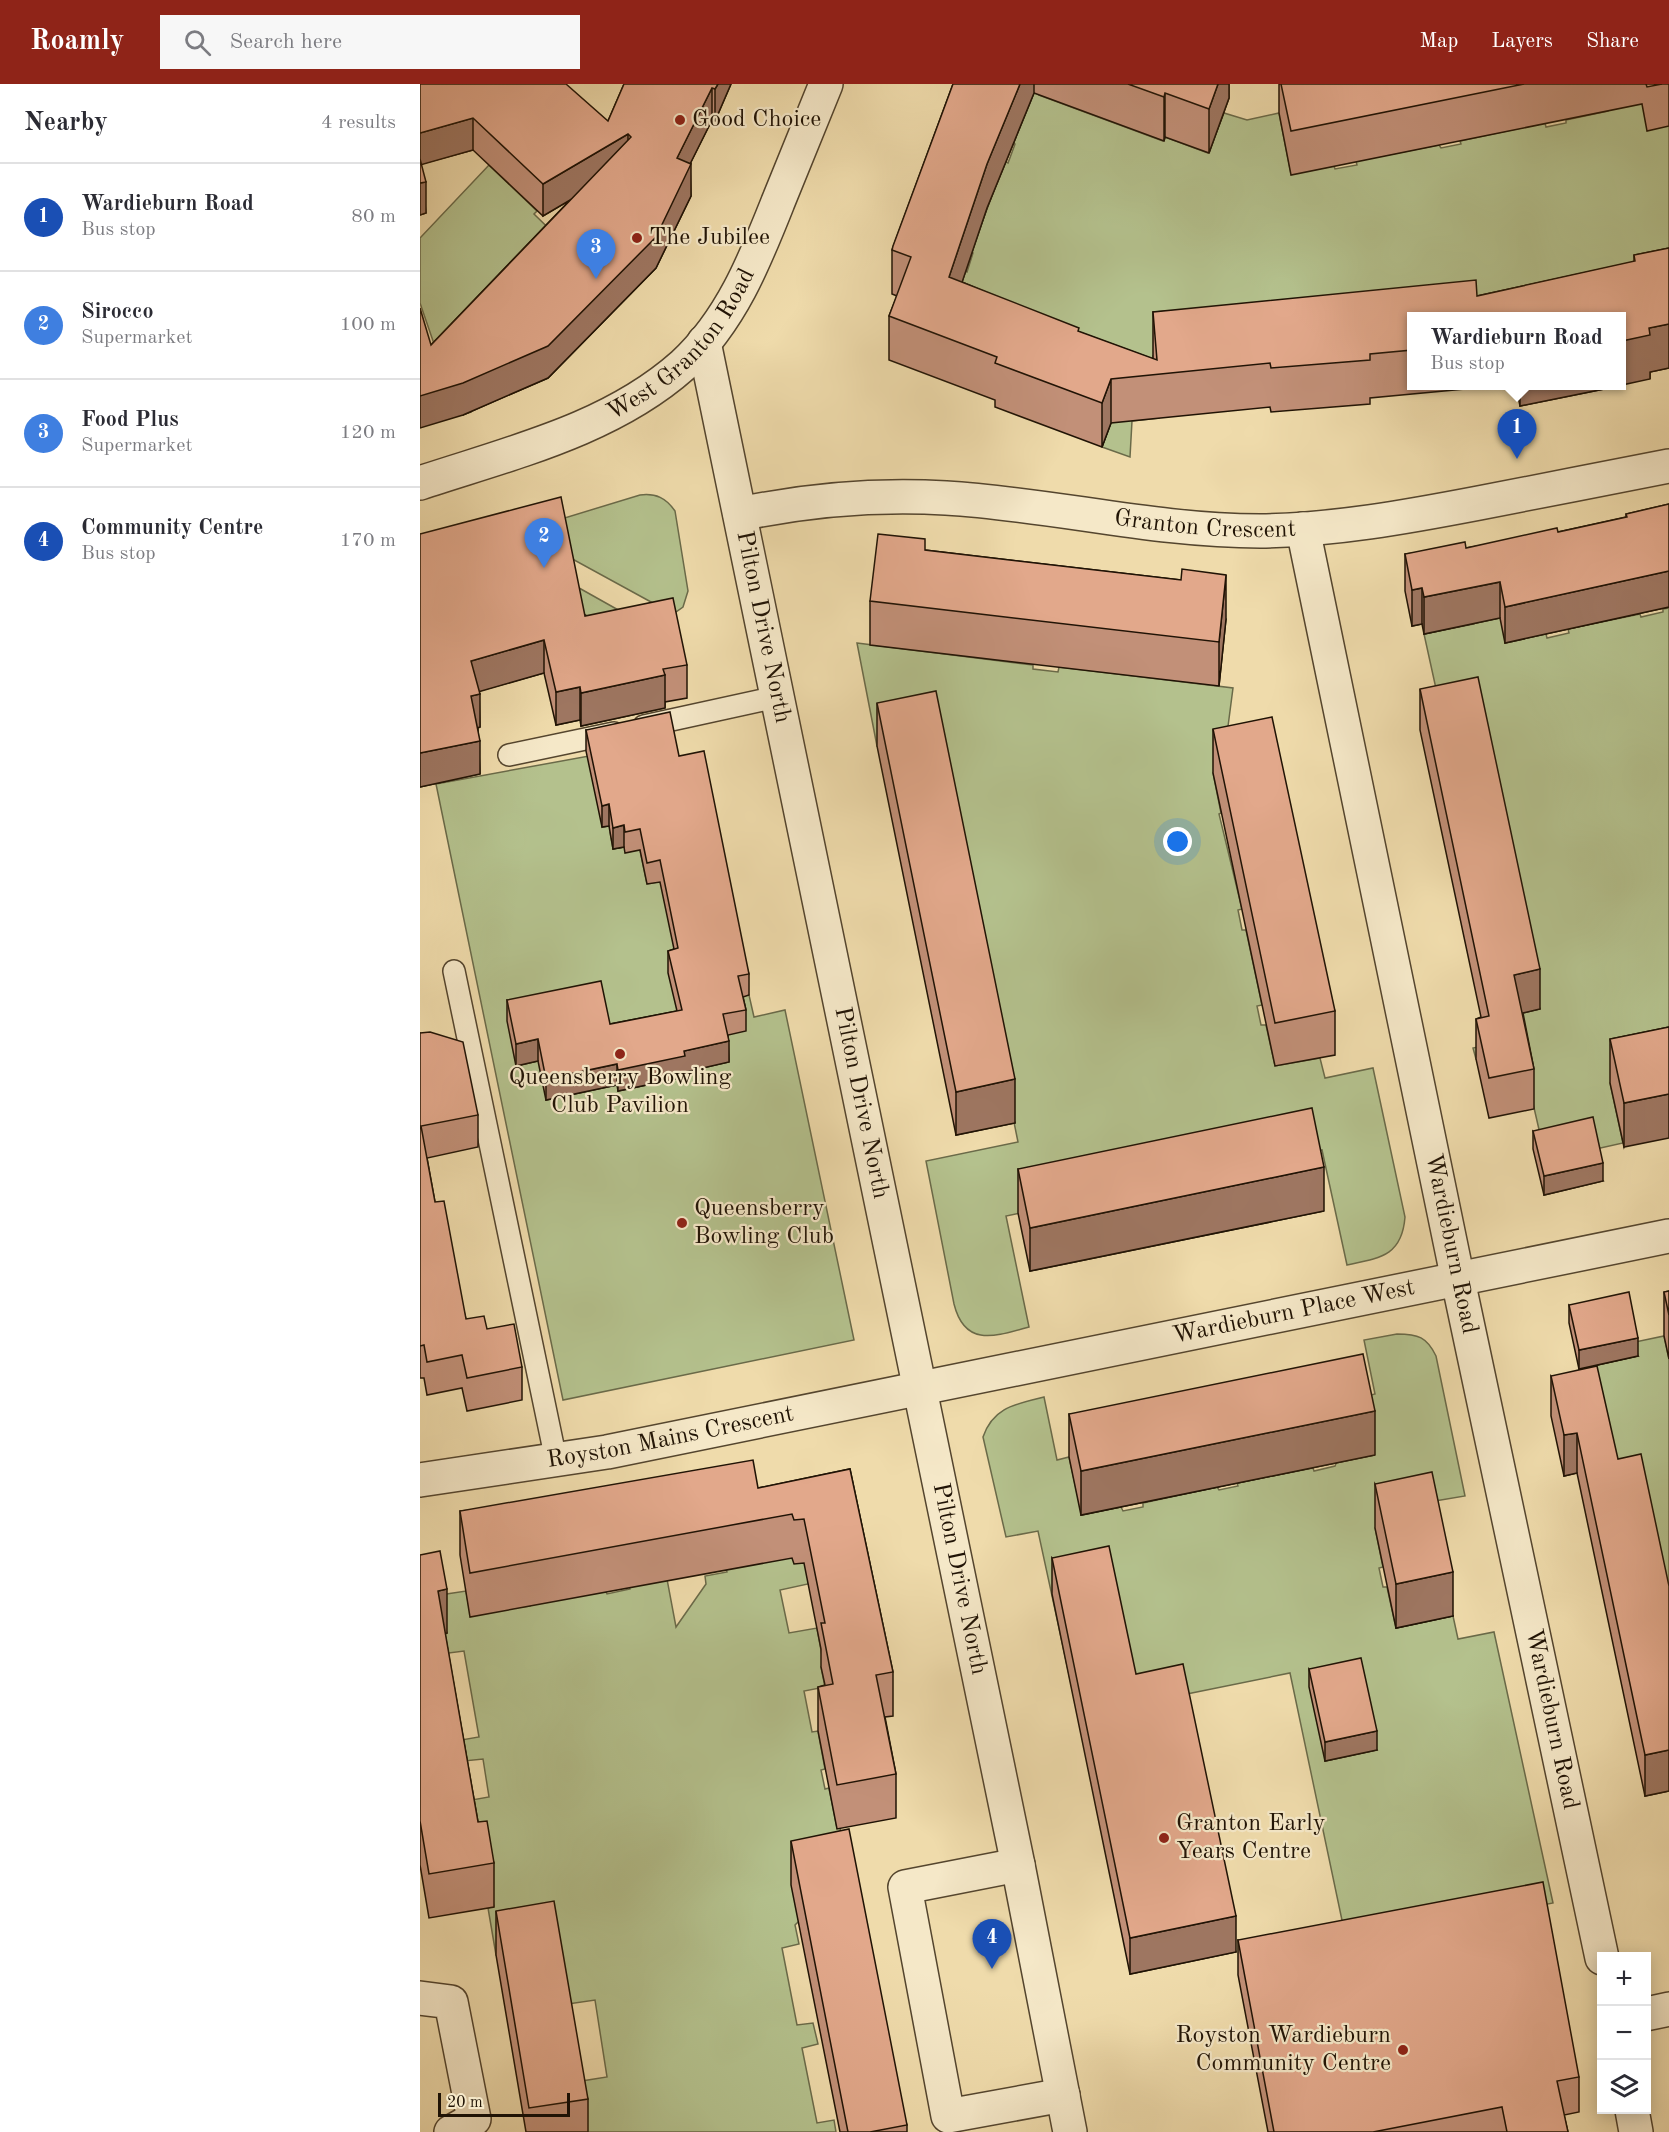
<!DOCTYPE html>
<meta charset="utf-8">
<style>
body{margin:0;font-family:"Old Standard TT",serif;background:#f7f7f7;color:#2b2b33}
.controls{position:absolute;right:18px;bottom:18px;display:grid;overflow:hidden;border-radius:0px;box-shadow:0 3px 15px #0003}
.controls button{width:54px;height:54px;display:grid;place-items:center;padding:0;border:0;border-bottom:2px solid #e1e1e2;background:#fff;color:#2b2b33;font:30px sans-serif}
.scale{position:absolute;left:18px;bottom:15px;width:132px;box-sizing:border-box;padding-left:6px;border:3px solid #201305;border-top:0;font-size:16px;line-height:21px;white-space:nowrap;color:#201305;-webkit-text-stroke:4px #f5e8c8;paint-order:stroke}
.you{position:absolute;left:758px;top:758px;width:21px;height:21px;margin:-15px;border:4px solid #fff;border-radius:50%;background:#1a73e8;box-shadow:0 0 0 9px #1a73e833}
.badge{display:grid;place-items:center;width:39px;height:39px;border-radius:50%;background:#8f2418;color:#fff;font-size:20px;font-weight:700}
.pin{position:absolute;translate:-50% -50px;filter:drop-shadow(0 2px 3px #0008)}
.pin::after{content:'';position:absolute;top:32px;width:21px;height:18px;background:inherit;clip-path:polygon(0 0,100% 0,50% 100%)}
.popup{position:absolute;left:987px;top:228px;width:219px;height:78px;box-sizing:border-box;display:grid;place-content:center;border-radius:0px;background:#fff;filter:drop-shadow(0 2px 4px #0005);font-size:20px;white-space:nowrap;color:#7c7c81}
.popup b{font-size:22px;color:#2b2b33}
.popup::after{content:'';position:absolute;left:50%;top:100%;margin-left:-12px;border:12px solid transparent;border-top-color:#fff}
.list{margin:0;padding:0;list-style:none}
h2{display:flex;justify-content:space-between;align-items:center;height:78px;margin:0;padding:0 24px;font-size:26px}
h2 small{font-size:20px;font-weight:400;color:#7c7c81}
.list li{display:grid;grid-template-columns:39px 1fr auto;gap:18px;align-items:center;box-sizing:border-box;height:108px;padding:0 24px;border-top:2px solid #e1e1e2}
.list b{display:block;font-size:22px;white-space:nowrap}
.list p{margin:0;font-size:20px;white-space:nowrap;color:#7c7c81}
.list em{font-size:20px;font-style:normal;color:#7c7c81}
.icon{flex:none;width:33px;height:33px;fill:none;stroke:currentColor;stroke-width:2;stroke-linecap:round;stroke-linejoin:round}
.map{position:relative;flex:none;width:1249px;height:2048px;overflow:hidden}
header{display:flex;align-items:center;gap:36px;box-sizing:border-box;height:84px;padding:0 30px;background:#8f2418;color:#fff}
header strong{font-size:28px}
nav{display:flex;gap:33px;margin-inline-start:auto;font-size:21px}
.search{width:420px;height:54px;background:#f7f7f7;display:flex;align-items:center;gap:15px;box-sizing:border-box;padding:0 21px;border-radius:0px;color:#7c7c81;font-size:22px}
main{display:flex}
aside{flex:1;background:#fff}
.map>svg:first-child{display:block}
.green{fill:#b4c18d;stroke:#6a6a49;stroke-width:1.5}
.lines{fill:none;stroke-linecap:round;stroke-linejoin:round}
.service-casing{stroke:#54452e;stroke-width:24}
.minor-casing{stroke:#54452e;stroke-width:36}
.tertiary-casing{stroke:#54452e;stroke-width:36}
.service{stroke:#f5e8c8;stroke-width:21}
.minor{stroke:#f5e8c8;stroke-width:33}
.tertiary{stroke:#f5e8c8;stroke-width:33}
.wall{fill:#c29078;stroke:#201305;stroke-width:1.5}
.shaded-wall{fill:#9e7661;stroke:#201305;stroke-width:1.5}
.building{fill:#e2a88b;stroke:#201305;stroke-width:1.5}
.poi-dot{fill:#8f2418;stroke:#f5e8c8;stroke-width:2}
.labels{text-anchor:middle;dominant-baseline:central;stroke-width:4.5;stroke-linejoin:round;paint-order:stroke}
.poi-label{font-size:24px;fill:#201305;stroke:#f5e8c8;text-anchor:start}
.street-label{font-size:24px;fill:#201305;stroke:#f5e8c8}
</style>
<header>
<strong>Roamly</strong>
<div class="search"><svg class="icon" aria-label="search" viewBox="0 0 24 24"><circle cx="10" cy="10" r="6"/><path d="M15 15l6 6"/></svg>Search here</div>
<nav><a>Map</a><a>Layers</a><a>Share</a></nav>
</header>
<main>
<aside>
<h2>Nearby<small>4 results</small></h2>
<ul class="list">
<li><span class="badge" style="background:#1a4fb4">1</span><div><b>Wardieburn Road</b><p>Bus stop</p></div><em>80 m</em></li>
<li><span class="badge" style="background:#3f7fe0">2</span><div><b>Sirocco</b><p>Supermarket</p></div><em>100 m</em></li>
<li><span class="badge" style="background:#3f7fe0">3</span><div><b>Food Plus</b><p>Supermarket</p></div><em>120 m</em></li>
<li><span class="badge" style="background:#1a4fb4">4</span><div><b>Community Centre</b><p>Bus stop</p></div><em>170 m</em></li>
</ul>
</aside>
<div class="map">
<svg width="1249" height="2048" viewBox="0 0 1249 2048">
<rect width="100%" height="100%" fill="#efdbab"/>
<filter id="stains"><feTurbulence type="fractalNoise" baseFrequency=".00333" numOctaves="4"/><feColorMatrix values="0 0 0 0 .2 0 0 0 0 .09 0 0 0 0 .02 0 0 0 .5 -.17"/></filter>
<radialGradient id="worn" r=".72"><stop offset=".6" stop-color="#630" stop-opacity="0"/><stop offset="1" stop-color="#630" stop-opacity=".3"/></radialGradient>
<!-- green -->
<g class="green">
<polygon points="1218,0 1249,42 1249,208 992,232 733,272 739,334 712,337 710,373 682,363 702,308 524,241 544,187 547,188 553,169 551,168 585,77 588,79 595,60 592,58 612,4 619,11 743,57 745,53 788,69 804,29 827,36 859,29 871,90 914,82 915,85 937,81 936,77 1019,61 1021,64 1041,60 1040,57 1125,39 1126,43 1146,39 1146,36 1188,27"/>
<polygon points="69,81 117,127 114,130 158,173 27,278 51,328 42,331 24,289 0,219 0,154"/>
<path d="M220 411C236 409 246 414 255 427L268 507 263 523 253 530 145 471 138 436Z"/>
<polygon points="152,500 241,550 165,565"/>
<polygon points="1047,504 1126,550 1127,554 1149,549 1148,545 1220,530 1221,533 1243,528 1243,525 1249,524 1249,986 1190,999 1203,1059 1176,1065 1123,1063 1112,1015 1056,975 1053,964 1073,960 1024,641 1004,550 1054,540"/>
<path d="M437 559 613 581V585L638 588 639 583 813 604 804 673 793 689 801 729 799 730 822 825 818 826 822 846H826L842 921 837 922 841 941H846L855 982 900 974 905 994 953 984 985 1133C982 1172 960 1174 927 1181L902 1066 586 1132 609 1243C576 1252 545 1264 534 1220L506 1077 598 1058 516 650 457 662Z"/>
<polygon points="251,657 183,743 205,738 206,745 190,748 193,765 204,763 220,766 227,800 242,797 329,911 334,933 365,926 434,1256 143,1316 16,700"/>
<path d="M977 1250C998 1250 1007 1253 1016 1272L1045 1412 1009 1418 955 1444 963 1483 959 1484 963 1503H967L976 1544 1033 1532 1038 1555 1074 1548 1133 1819 927 1860 870 1589 658 1632 618 1447 586 1453 563 1353C573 1323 596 1320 624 1313L637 1376 649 1373 662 1431 701 1423 703 1427 723 1423V1419L797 1403 799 1406 818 1402 817 1399 893 1384 894 1387 915 1382 943 1313 955 1310 944 1256Z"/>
<polygon points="1244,1252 1249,1275 1249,1543 1190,1381 1168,1283 1218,1272 1215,1258"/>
<polygon points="338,1448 391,1477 388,1500 360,1506 369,1549 397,1544 404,1583 401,1583 405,1603 384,1607 392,1648 398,1647 405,1685 401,1686 405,1705 409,1704 417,1744 420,1744 429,1789 375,1841 379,1860 362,1864 377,1941 393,1939 398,1960 382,1964 397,2039 414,2036 416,2048 166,2048 162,1997 187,1993 175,1916 148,1920 76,1871 68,1824 74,1822 46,1717 69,1713 63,1675 44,1677 41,1656 59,1653 44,1567 21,1570 13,1552 20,1511 46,1507 50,1529 110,1522 110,1519 185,1506 187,1510 210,1505 209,1502 247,1495 256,1543 286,1500 285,1492 307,1488 306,1485"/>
</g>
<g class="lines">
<!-- service casing -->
<g class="service-casing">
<g id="service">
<polyline points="224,642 357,613"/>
<polyline points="89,671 194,649"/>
<polyline points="34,887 136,1376"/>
</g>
</g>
<!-- minor casing -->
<g class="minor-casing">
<g id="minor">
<path id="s1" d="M284 258 598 1781 650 2048"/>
<path id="s2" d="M320 430C387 416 457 410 526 414 631 420 734 447 840 447 914 446 986 433 1059 419 1122 407 1186 394 1249 382"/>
<path id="s3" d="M883 445 1038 1196 1182 1874"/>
<path id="s4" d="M0 1396 187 1368 1249 1152"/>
<polyline points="598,1781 485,1803 528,2032 643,2011"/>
<polyline points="0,1914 31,1918 54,2035 31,2048"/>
<polyline points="1226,1930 1249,1925"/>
<polyline points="1212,2026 1216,2048"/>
</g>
</g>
<!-- tertiary casing -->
<g class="tertiary-casing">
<g id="tertiary">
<path id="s5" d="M0 399C90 369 190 346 263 281 311 237 335 176 358 118 374 78 390 39 406 0"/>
</g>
</g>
<!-- service -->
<use href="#service" class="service"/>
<!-- minor -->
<use href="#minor" class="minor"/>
<!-- tertiary -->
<use href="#tertiary" class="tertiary"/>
</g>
<!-- wall -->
<g class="wall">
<polygon points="0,0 188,37 204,0 311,0 295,37 292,36 270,80 271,112 236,184 128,294 43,331 11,261 150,116 123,132 53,66 1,80 6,129 0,131"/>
<polygon points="533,0 809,0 809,14 789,69 745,53 744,57 614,9 567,124 542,198 659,248 733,275 733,228 1057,212 1214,178 1214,171 1249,164 1249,284 1230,288 1230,295 1202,232 992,232 992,302 1077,302 950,314 950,320 851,328 850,323 691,339 682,363 575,323 575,316 469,276 469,232 477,212 472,210 472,166"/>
<polygon points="859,0 1249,0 1249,42 1227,47 1222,20 871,91 859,29"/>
<polygon points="1096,302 1199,302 1100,322"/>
<polygon points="1249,420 1249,523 1085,559 1080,534 1004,550 1002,540 992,542 985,507 985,470 1046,464 1138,448 1206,433 1206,430"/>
<polygon points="0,450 267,581 267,614 245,618 245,624 161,642 160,636 136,641 124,589 59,607 60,643 58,644 60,690 0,703"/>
<polygon points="505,466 761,496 806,535 799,602 450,561 450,517"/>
<polygon points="1000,605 1120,925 1103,929 1114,985 1114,1025 1069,1034 1056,975 1056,935 1061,933 1000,646"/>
<polygon points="457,619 595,1039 536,1051 457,662"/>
<polygon points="793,645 915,927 915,971 855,982 793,689"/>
<polygon points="166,646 259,672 329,890 329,911 323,913 326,926 326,947 308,951 309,978 265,988 265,993 198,1007 197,1001 126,1016 118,977 96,982 87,937 87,916 190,940 257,927 248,889 248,867 254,865 240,798 227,800 220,766 205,769 204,763 193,765 189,742 182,743 166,667"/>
<polygon points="1249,943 1204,1063 1190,999 1190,955"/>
<polygon points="0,949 58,1031 58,1063 7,1074 15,1118 46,1235 67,1245 102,1283 102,1316 47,1327 42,1304 7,1311 4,1294 0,1294"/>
<polygon points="1113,1047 1183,1097 1124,1111 1113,1065"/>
<polygon points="598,1085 904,1127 610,1187 598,1129"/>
<polygon points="1249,1207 1249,1275 1244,1252 1244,1208"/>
<polygon points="1149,1221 1218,1272 1159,1285 1149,1239"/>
<polygon points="1131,1292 1198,1375 1249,1502 1249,1707 1225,1712 1157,1389 1144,1392 1131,1332"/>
<polygon points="649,1330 955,1371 661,1431 649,1373"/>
<polygon points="430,1385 473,1588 473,1632 465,1633 476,1690 476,1734 417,1745 398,1647 398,1603 405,1601 401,1583 401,1565 384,1479 374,1480 372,1474 50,1533 40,1471 40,1427 338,1404"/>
<polygon points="955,1400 1033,1532 976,1544 955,1444"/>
<polygon points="0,1471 27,1549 25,1550 58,1738 74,1779 74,1823 9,1834 0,1781"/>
<polygon points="632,1474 716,1590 816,1868 710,1890 632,1510"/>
<polygon points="889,1585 957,1666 905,1677 889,1603"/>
<polygon points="371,1757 487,2041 487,2048 420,2048 371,1801"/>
<polygon points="76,1827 168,2015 168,2048 106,2048 76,1871"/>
<polygon points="818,1856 1159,1993 1159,2028 1144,2031 1148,2048 848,2048 818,1891"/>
</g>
<!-- shaded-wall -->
<g class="shaded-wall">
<polygon points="298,0 311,0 295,37 295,5"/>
<polygon points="600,0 614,0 614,9 567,124 529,237 529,193 567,80"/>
<polygon points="798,0 809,0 809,14 789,69 789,25"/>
<polygon points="292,4 292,36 257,106 257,74"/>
<polygon points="745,9 745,53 744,57 744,13"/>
<polygon points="53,34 53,66 0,81 0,49"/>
<polygon points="208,50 208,82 123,132 123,100"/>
<polygon points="271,80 271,112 236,184 128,294 43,331 0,344 0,312"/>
<polygon points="6,98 6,129 0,131 0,99"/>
<polygon points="1249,240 1249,284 1230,288 1230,295 1202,301 1202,257 1229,244"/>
<polygon points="691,295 691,339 682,363 682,319"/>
<polygon points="1100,302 1199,302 1100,322"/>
<polygon points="1249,487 1249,523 1085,559 1085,523"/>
<polygon points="806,491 806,535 799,602 799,558"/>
<polygon points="1080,498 1080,534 1004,550 1004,513"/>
<polygon points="1002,504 1002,540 992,542 992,506"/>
<polygon points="124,556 124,589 51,610 51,577"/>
<polygon points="245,591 245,624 161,642 161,609"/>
<polygon points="160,603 160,636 136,641 136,608"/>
<polygon points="60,610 60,643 51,646 51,612"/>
<polygon points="60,657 60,690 0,703 0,669"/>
<polygon points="189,720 189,742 182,743 182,722"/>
<polygon points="204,741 204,763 193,765 193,744"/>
<polygon points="1120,885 1120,925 1094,931 1094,891"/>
<polygon points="118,955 118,977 96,982 96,960"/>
<polygon points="309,957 309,978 265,988 265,993 198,1007 198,986 264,967"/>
<polygon points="197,980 197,1001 126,1016 126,995"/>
<polygon points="595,995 595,1039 536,1051 536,1008"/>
<polygon points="1249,1010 1249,1054 1204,1063 1204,1019"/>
<polygon points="1183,1079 1183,1097 1124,1111 1124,1092"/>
<polygon points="904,1083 904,1127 610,1187 610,1144"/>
<polygon points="1218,1254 1218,1272 1159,1285 1159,1266"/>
<polygon points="955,1327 955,1371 661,1431 661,1387"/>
<polygon points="1157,1349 1157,1389 1144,1392 1144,1351"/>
<polygon points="1033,1488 1033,1532 976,1544 976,1500"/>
<polygon points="27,1505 27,1549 18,1551 18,1507"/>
<polygon points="957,1647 957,1666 905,1677 905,1658"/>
<polygon points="1249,1666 1249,1707 1225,1712 1225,1671"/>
<polygon points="816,1832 816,1868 710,1890 710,1854"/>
</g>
<!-- building -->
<g class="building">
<polygon points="0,0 146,0 188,37 204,0 298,0 295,5 292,4 257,74 271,80 236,153 128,262 43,299 0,312 0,224 11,261 211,53 208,50 123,100 53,34 0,49"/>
<polygon points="533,0 600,0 567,80 529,193 659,244 658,247 737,276 733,228 1056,196 1057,212 1215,177 1214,171 1249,164 1249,240 1229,244 1230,251 1202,257 1202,232 992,232 992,266 950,270 950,276 851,284 850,279 691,295 682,319 575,279 577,273 469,232 491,173 472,166 473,162"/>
<polygon points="708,0 798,0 789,25 745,9 744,13"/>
<polygon points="861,0 1104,0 871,47"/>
<polygon points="1226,0 1242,0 1227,3"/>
<polygon points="0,75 6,98 0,99"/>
<polygon points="141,413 165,532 253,514 267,581 243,585 245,591 161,609 160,603 136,608 124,556 51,577 60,610 51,612 60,657 0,669 0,450"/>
<polygon points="1249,420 1249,487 1085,523 1080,498 1004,513 1002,504 992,506 985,470 1045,458 1046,464 1137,444 1138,448 1207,433 1206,430"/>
<polygon points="458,450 505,455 505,466 761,496 762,485 806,491 799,558 450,517"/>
<polygon points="1058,593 1120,885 1094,891 1114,985 1069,994 1056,935 1069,932 1000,605"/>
<polygon points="516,607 595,995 536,1008 457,619"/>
<polygon points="250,628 259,672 284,667 329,890 318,892 326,926 303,930 309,957 264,967 265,972 198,986 197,980 126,995 118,955 96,960 87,916 181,897 190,940 262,926 248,867 258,864 240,776 227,779 220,745 205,748 204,741 193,744 189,720 182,722 166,646"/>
<polygon points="852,633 915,927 855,939 793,645"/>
<polygon points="1249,943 1249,1010 1204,1019 1190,955"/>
<polygon points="10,948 43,958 58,1031 1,1042 15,1118 24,1117 46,1235 64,1232 67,1245 94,1240 102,1283 47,1294 42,1271 7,1278 4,1261 0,1262 0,949"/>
<polygon points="892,1024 904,1083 610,1144 598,1085"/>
<polygon points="1173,1033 1183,1079 1124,1092 1113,1047"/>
<polygon points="1249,1207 1249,1231 1244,1208"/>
<polygon points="1209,1208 1218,1254 1159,1266 1149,1221"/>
<polygon points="943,1270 955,1327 661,1387 649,1330"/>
<polygon points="1177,1282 1198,1375 1221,1370 1249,1502 1249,1666 1225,1671 1157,1349 1144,1351 1131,1292"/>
<polygon points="333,1376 338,1404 430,1385 473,1588 456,1591 476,1690 417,1701 398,1603 413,1600 401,1539 405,1539 384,1435 374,1436 372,1430 50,1489 40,1427"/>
<polygon points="1012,1388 1033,1488 976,1500 955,1400"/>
<polygon points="689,1462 716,1590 763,1580 816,1832 710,1854 632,1474"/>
<polygon points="20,1467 27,1505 18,1507 58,1738 67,1737 74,1779 9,1790 0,1737 0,1471"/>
<polygon points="941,1574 957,1647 905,1658 889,1585"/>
<polygon points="429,1745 487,2041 450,2048 428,2048 371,1757"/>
<polygon points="1123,1798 1159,1993 1137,1997 1148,2048 1087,2048 1082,2023 953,2048 854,2048 818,1856"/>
<polygon points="134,1817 168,2015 109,2024 76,1827"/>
</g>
<!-- markers -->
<g class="poi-dot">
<circle cx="260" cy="36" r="6"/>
<circle cx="217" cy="154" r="6"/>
<circle cx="200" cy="970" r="6"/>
<circle cx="262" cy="1139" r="6"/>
<circle cx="744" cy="1754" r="6"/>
<circle cx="983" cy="1966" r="6"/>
</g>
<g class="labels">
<!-- poi labels -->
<g class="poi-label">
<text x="272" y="36">Good Choice</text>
<text x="229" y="154">The Jubilee</text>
<text x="200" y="994" text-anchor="middle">Queensberry Bowling<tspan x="200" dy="28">Club Pavilion</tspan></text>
<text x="274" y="1125">Queensberry<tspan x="274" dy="28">Bowling Club</tspan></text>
<text x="756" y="1740">Granton Early<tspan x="756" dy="28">Years Centre</tspan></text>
<text x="971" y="1952" text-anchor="end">Royston Wardieburn<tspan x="971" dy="28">Community Centre</tspan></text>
</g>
<!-- street labels -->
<g class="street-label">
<text stroke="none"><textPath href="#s5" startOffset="304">West Granton Road</textPath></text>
<text stroke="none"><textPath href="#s2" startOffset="468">Granton Crescent</textPath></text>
<text stroke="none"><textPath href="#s1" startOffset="291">Pilton Drive North</textPath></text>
<text stroke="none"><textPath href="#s1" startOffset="777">Pilton Drive North</textPath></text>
<text stroke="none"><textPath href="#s3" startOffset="730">Wardieburn Road</textPath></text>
<text stroke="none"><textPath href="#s4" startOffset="890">Wardieburn Place West</textPath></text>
<text stroke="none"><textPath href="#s4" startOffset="254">Royston Mains Crescent</textPath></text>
<text stroke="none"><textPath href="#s1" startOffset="1263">Pilton Drive North</textPath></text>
<text stroke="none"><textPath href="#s3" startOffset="1216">Wardieburn Road</textPath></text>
</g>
</g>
<rect width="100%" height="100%" filter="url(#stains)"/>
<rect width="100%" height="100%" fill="url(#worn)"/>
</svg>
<div class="controls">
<button>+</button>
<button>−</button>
<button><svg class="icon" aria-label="layers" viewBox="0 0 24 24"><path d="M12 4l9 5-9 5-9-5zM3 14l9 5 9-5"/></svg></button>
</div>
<div class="scale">20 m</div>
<div class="you"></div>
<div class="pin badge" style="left:1097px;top:375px;background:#1a4fb4">1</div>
<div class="popup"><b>Wardieburn Road</b>Bus stop</div>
<div class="pin badge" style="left:124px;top:484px;background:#3f7fe0">2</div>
<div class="pin badge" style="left:176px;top:195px;background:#3f7fe0">3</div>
<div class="pin badge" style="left:572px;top:1885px;background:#1a4fb4">4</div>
</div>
</main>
